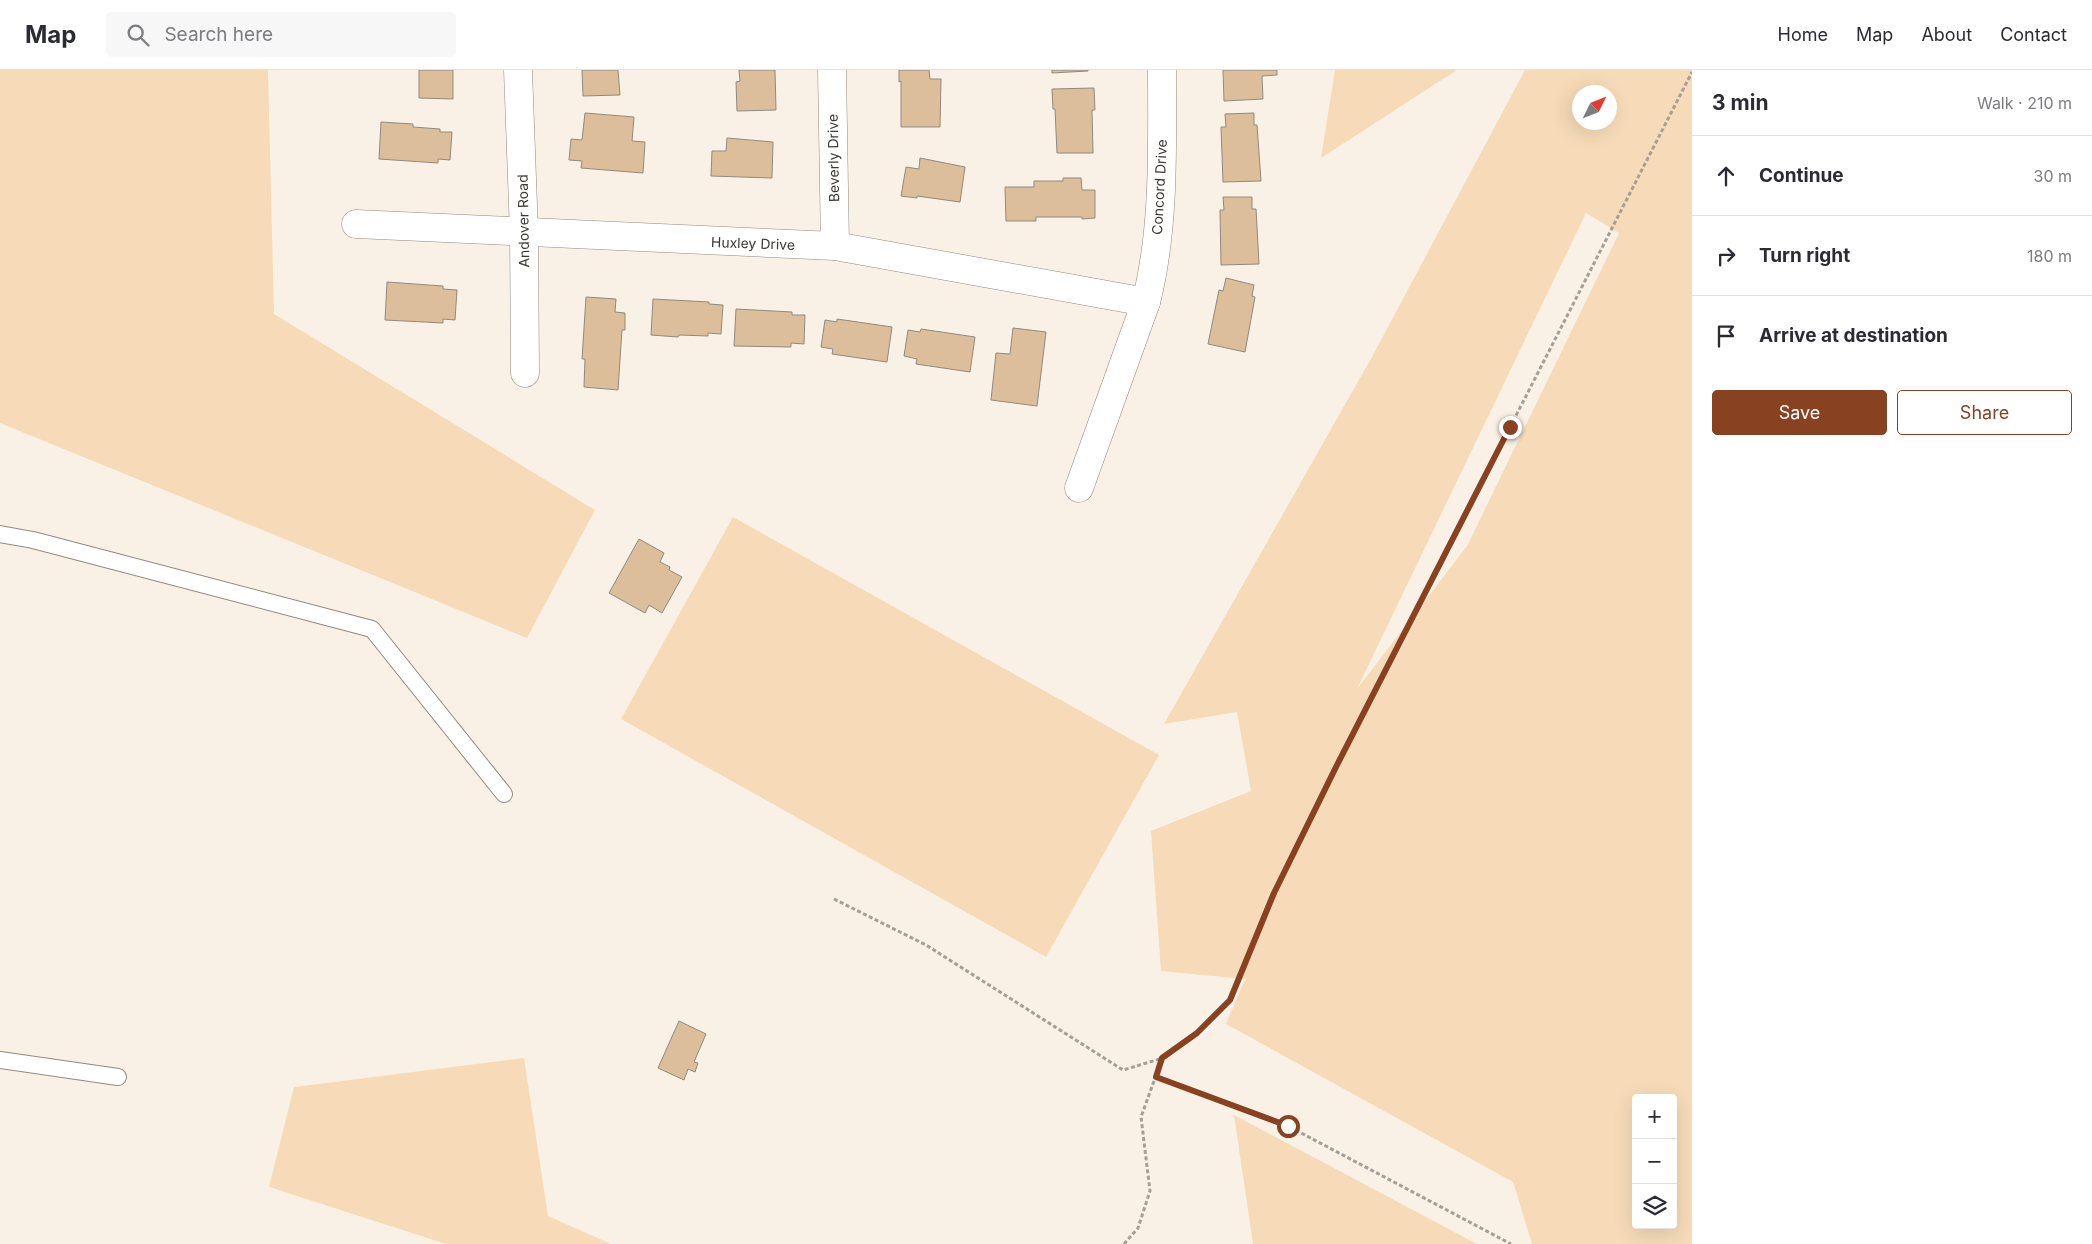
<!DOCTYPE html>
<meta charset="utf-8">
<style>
body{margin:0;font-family:Inter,sans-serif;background:#f7f7f7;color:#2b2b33}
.controls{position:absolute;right:15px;bottom:15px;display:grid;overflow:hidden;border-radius:5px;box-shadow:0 5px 20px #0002}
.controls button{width:45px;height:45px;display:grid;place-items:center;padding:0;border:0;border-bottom:1px solid #e1e1e2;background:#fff;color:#2b2b33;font:25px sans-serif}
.compass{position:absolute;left:1572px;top:15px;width:45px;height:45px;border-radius:50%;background:#fff;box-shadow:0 5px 20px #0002;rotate:47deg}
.stop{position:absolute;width:15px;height:15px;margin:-11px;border:4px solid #894221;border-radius:50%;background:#fff}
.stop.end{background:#894221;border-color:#fff;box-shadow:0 1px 5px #0008}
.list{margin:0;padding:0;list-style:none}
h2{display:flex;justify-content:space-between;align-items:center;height:65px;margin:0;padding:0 20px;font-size:21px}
h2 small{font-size:16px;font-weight:400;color:#7c7c81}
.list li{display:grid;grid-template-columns:32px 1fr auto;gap:15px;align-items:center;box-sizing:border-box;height:80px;padding:0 20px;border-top:1px solid #e1e1e2}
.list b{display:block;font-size:19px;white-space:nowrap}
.list em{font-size:16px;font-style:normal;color:#7c7c81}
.actions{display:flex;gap:10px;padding:15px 20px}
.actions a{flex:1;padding:11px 0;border:1px solid #894221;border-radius:5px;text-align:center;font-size:18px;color:#894221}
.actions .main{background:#894221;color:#fff}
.icon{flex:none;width:28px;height:28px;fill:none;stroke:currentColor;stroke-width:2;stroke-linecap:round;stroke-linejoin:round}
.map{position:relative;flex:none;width:1692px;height:1174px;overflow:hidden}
header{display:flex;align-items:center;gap:30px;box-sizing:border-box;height:70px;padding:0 25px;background:#fff;border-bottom:1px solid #e1e1e2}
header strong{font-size:24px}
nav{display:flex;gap:28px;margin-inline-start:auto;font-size:18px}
.search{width:350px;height:45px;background:#f7f7f7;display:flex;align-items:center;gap:12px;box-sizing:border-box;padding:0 18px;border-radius:5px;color:#7c7c81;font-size:19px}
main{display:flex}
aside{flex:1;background:#fff}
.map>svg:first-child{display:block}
.green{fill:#f7dbb8;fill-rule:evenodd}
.building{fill:#dcbf9a;stroke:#918980}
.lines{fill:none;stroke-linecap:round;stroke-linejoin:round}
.lane-casing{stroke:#91897f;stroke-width:18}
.street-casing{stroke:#91897f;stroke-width:29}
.path{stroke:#a59f97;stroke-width:3;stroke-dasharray:4 2.5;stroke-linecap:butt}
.lane{stroke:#fff;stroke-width:16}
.street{stroke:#fff;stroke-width:28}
.route{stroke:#894221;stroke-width:6}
.labels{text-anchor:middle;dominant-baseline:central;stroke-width:4.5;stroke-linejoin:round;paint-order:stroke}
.street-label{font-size:14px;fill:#3c3935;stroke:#fff}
</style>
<header>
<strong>Map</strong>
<div class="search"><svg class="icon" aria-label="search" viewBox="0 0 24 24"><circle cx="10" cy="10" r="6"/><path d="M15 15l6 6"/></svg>Search here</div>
<nav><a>Home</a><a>Map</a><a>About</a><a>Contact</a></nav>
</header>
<main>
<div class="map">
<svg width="1692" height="1174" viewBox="0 0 1692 1174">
<rect width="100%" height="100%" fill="#faf1e6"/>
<!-- green -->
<g class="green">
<polygon points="0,0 268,0 274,244 595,440 527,568 0,353"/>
<polygon points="1335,0 1457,0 1321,88"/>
<path d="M1525 0H1692V1174H1532L1513 1112 1226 954 1245 909 1161 901 1151 761 1251 721 1237 642 1164 654 1373 285ZM1580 22H1610V52H1580ZM1586 143 1619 163 1467 476 1357 619ZM1636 1028H1673V1155H1636Z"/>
<polygon points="733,447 1159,685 1046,887 621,649"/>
<polygon points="524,988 548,1146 611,1174 446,1174 269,1117 294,1017"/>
<polygon points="1234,1045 1477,1174 1253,1174"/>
</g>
<!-- building -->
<g class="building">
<polygon points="419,0 453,0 453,29 419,28"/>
<polygon points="582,0 618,0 620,25 583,26"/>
<polygon points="739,0 775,0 776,40 737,41 736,12 740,11"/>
<polygon points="899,0 929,0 930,9 941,9 940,57 901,57 901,11 899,12"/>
<polygon points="1052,0 1088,0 1088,1 1052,3"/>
<polygon points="1223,0 1277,0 1277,5 1262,6 1263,29 1224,31"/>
<polygon points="1094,18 1095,40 1092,40 1093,83 1057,83 1055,39 1053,39 1052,19"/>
<polygon points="585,43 634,47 632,71 645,72 643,103 581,98 582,91 569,90 571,69 582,70"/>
<polygon points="1254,43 1254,55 1257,55 1261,111 1223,112 1221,57 1226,57 1225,44"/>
<polygon points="381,52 413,54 413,57 440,59 440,62 452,62 450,90 438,89 438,93 379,89"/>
<polygon points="727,68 773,72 772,108 711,106 712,81 726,81"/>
<polygon points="920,88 965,97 960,132 917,126 917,128 901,126 906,97 919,99"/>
<polygon points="1063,108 1081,108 1082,120 1095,120 1095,148 1082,149 1082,147 1036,147 1036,151 1006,151 1005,117 1034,117 1034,111 1063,111"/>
<polygon points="1223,127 1252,127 1252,139 1256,139 1259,194 1221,195 1220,140 1224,140"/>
<polygon points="1226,208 1254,215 1252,226 1255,227 1245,282 1208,274 1219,220 1223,221"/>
<polygon points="387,212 443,216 443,219 457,220 455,250 443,249 443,253 385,250"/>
<polygon points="586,227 616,229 615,242 625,243 625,260 622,260 618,320 584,317 585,289 582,289"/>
<polygon points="653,229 709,232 709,234 723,235 721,264 708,263 708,266 679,265 678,267 651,265"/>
<polygon points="736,239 792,242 792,245 805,245 804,274 791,273 791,277 734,276"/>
<polygon points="837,249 892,257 887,292 832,284 833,279 821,277 825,250 837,252"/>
<polygon points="1013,258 1046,262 1037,336 991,330 996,283 1010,284"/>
<polygon points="921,259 975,267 970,302 916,294 917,289 904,286 908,260 920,262"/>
<polygon points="639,469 664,483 660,492 670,497 669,500 682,507 662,543 649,535 645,543 609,523"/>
<polygon points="679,951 706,964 694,992 698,993 695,1002 688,999 684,1010 658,998"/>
</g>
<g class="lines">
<!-- lane casing -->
<g class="lane-casing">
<g id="lane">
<polyline points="0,464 33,470 372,559 504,724"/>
<polyline points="0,990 118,1007"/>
</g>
</g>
<!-- street casing -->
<g class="street-casing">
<g id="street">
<polyline points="518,0 524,163 525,303"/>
<polyline points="832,0 835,176"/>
<polyline points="356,154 835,176 1146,232"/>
<path d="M1079 418 1146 232C1165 157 1162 77 1162 0"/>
</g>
</g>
<!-- path -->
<g class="path">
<polyline points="834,829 926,875 1123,1000 1163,988 1197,963 1230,930 1274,823 1338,693 1692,2"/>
<polyline points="1156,1007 1288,1056 1511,1174"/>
<polyline points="1124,1174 1138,1158 1150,1121 1141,1047 1162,989"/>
</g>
<!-- lane -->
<use href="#lane" class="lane"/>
<!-- street -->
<use href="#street" class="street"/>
</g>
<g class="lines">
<!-- route -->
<polyline class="route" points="1288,1056 1156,1007 1162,988 1197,963 1230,930 1274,823 1338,693 1510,357"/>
</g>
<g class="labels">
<!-- street labels -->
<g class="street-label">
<text transform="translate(833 88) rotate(-91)">Beverly Drive</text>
<text transform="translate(1159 117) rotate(-87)">Concord Drive</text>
<text transform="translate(523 151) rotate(-91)">Andover Road</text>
<text transform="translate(753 173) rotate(2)">Huxley Drive</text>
</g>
</g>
</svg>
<div class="controls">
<button>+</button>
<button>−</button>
<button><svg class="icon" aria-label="layers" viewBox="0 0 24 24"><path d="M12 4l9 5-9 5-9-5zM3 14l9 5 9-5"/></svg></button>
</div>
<svg class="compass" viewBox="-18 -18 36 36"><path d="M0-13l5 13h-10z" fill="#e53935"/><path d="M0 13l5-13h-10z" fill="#7c7c81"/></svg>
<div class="stop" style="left:1288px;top:1056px"></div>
<div class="stop end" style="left:1510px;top:357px"></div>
</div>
<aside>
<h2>3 min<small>Walk · 210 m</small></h2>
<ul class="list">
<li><svg class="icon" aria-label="ahead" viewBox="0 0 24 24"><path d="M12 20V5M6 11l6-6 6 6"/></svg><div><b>Continue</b></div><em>30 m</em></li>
<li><svg class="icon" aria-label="right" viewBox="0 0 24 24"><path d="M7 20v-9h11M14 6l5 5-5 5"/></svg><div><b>Turn right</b></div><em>180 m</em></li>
<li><svg class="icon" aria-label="arrive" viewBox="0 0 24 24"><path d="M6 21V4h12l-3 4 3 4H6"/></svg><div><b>Arrive at destination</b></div></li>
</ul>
<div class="actions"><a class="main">Save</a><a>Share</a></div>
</aside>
</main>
